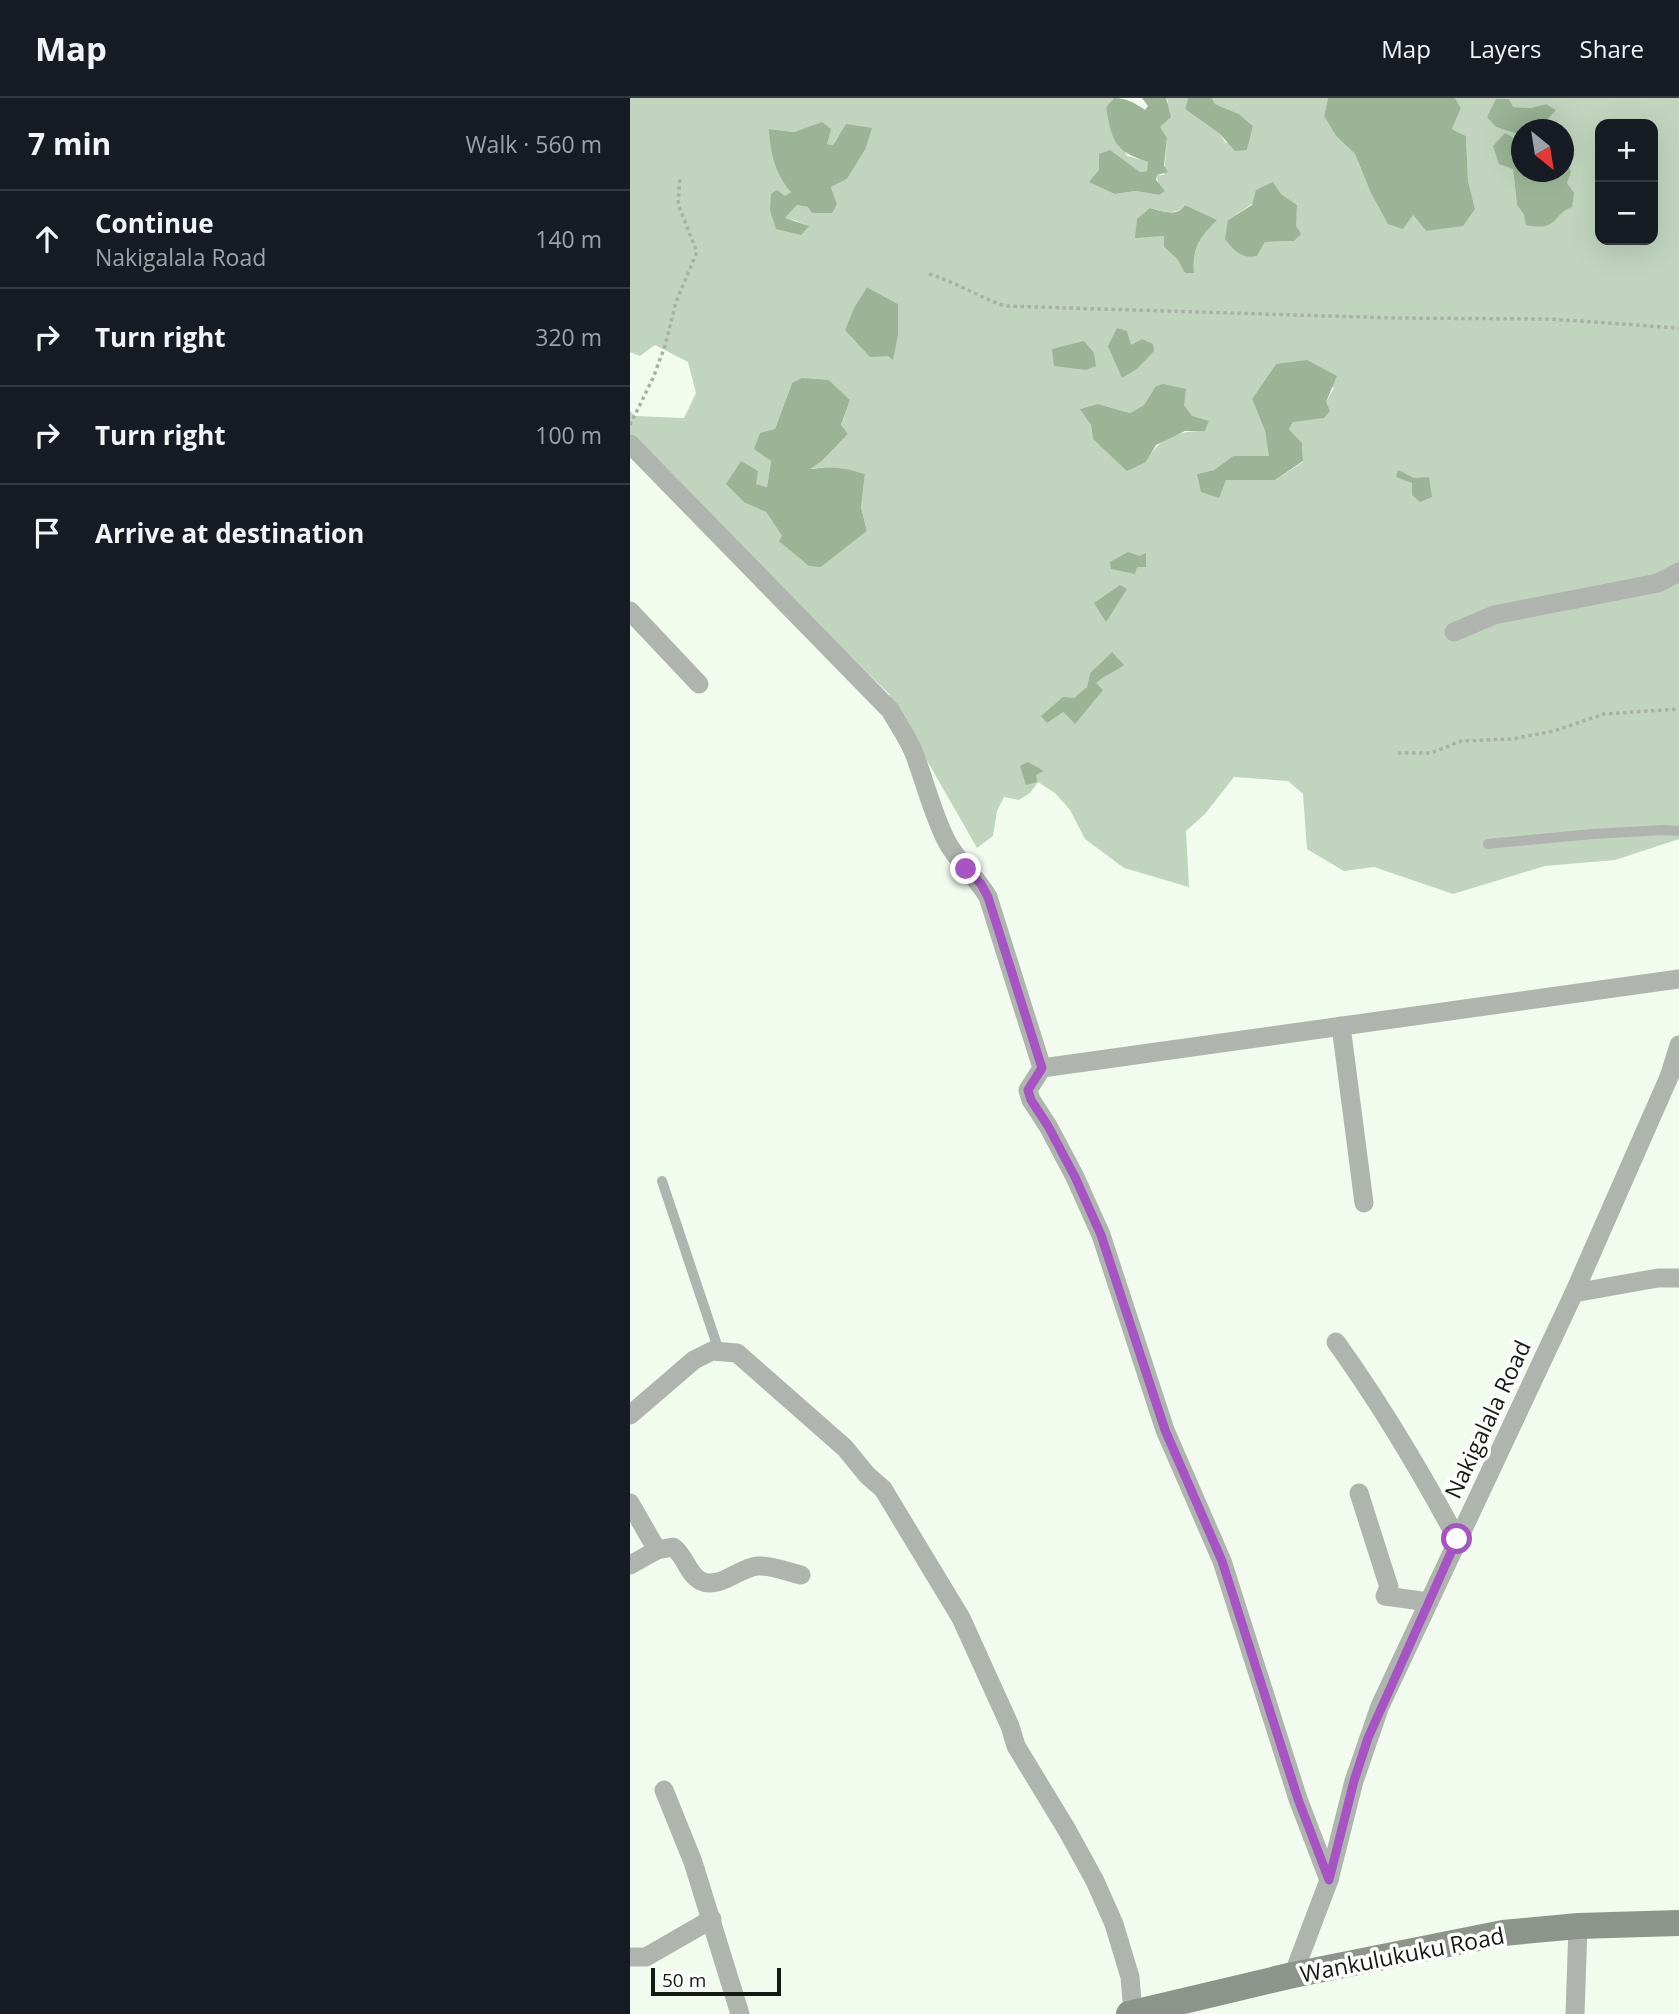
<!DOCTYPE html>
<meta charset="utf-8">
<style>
body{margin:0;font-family:"Open Sans",sans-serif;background:#242831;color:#f1f3f6}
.controls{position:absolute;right:21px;top:21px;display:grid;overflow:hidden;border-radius:14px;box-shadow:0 7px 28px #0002}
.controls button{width:63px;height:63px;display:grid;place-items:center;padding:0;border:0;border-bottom:2px solid #363941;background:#171b24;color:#f1f3f6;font:35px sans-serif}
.compass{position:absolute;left:881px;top:21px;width:63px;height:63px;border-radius:50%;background:#171b24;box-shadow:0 7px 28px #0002;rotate:150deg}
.scale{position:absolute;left:21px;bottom:18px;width:130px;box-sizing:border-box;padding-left:7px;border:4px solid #151914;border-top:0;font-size:19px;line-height:24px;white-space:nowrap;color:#151914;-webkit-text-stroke:5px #fff;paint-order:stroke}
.stop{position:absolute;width:21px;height:21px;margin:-16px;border:5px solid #a654c4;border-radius:50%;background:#fff}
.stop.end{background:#a654c4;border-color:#fff;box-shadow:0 2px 7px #0008}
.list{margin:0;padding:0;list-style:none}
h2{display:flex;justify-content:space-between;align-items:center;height:91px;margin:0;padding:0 28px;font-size:30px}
h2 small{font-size:23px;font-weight:400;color:#9ea1a6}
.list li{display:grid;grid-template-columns:46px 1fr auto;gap:21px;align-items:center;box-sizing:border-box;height:98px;padding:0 28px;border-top:2px solid #363941}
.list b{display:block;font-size:26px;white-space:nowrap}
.list p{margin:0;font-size:23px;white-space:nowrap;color:#9ea1a6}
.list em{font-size:23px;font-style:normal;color:#9ea1a6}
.icon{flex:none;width:38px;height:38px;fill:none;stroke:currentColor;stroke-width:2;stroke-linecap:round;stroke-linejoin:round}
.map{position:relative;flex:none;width:1049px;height:1916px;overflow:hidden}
header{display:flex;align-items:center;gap:42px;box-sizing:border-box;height:98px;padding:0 35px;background:#171b24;border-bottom:2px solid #363941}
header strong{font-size:33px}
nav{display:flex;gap:38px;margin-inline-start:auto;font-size:24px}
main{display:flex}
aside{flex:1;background:#171b24}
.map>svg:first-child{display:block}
.green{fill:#c1d5be;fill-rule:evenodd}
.water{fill:#9ab495}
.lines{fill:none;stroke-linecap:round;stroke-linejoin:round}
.path{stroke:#a8b1a6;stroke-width:3.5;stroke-dasharray:3.5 3.5;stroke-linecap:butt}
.lane{stroke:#b0b4af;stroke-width:10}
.street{stroke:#b0b4af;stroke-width:19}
.secondary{stroke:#8d948c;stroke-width:26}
.route{stroke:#a654c4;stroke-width:9}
.labels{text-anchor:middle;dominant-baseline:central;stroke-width:7;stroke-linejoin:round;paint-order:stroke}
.street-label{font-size:23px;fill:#151914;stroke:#fff}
</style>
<header>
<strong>Map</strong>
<nav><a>Map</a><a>Layers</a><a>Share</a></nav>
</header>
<main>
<aside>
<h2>7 min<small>Walk · 560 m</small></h2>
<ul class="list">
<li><svg class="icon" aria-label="ahead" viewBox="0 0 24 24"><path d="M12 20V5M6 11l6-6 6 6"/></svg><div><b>Continue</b><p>Nakigalala Road</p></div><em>140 m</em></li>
<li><svg class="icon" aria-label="right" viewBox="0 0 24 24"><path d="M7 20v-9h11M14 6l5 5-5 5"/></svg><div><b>Turn right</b></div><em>320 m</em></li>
<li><svg class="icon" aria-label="right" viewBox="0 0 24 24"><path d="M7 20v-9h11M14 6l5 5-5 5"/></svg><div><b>Turn right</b></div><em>100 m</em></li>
<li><svg class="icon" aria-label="arrive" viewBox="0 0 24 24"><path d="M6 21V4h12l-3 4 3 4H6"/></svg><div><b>Arrive at destination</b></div></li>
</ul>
</aside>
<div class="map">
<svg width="1049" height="1916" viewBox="0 0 1049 1916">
<rect width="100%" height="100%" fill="#f1fcef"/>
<!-- green -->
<path class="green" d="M0 0H484L476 9 497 58 519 64 517 73 510 74 485 96 506 93 529 97 527 77H534L537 40 529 28 538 3 536 0H558L555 11 590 36 595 44 617 52 623 28 609 16 585 6 582 0H698L694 18 706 38 725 56 740 93 783 117 796 133 845 111 838 82 836 38 822 31 831 10 825 0H1049V741L985 762 915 768 823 796 744 769 714 773 677 751 673 696 658 683 604 679 575 716 556 733 559 789 494 770 455 741 440 712 425 695 408 684 400 695 389 702 374 699 367 713 363 738 347 750 259 596 0 341V313L5 318 54 320 66 295 58 264 25 247 10 258 0 254ZM916 6 925 12 916 23 921 31 934 32 937 85 894 117 887 107 883 70 890 37 866 29 883 9 901 10ZM193 24 197 46 203 47 208 38 235 52 217 81 201 89 207 106 178 109 167 107 154 121 164 122 178 128 146 130 155 99 161 94 139 31 164 34ZM970 26H1023V142H970ZM651 96 667 107 664 143 635 144 627 158 598 122 622 106ZM555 107 586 122C571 139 562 150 564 174L555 175 547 161 534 149V138L520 110C533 113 545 119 555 107ZM237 189 268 206 215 232 224 211ZM646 266H659L704 290 696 304 663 324 659 331 672 345 673 364 645 382H596L567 376 584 372 603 358H640L635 333 622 301ZM199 282 220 302 211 328 218 336 192 363 178 371C200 368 215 369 235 376L231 410 237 433 191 469 152 438 136 414 115 405 128 373 125 386 137 389 141 363 124 350 145 331 162 285ZM525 289 554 307 562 319 579 323 575 333C546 333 530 339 516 364L463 341 461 327 451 311 468 306 500 315 514 307ZM482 554 477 575 465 585 472 592 444 625 433 614 457 589 460 575Z"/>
<!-- water -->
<g class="water">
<path d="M484 0C497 0 505 5 515 12L518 8 512 0H536L541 19 530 29 537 40 534 68 538 74 527 77 526 82 535 93 529 97 506 93 485 96 459 84 469 72V56L480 52 510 74 517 73 518 64C484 53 482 43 476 9Z"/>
<polygon points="558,0 582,0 585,6 609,16 623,28 617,52 605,53 590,36 555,11"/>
<polygon points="698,0 825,0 831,10 822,31 836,38 838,82 845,111 833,128 796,133 783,117 773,131 758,126 740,93 725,56 706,38 694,18"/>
<path d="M866 1H879L883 9 901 10 916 6 926 12 916 23 921 31 892 32V74H934L935 57 941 74 937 85 944 95 942 109C922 116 929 134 896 127L894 117 887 107 883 71 869 66 863 48 875 35 887 42 890 37 866 29 857 19Z"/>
<path d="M192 24 201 31 197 46 203 47 216 26 242 30 235 52 217 81 201 89 207 106 202 115H182L178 109 167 107 155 120 179 128 171 137 146 131 140 112 141 96 147 92 155 98 161 94C145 76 140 54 139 31L164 34Z"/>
<path d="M643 84 651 96 667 107 666 128 671 136 664 143 635 144 627 158C612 161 604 153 595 141L598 122 622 107 626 92Z"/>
<path d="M555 107 587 122C570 139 562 150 564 175H555L547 161 534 149V138L505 140 507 121 520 110C533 113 546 120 555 107Z"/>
<polygon points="237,189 268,206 268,237 263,262 258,258 240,259 215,232 224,210"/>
<polygon points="487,230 497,233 501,247 512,241 523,246 524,253 507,271 492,280 478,248"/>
<polygon points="454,243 464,255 466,268 456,272 424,268 422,251"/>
<polygon points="677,262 707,278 696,304 700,313 694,320 663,324 659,331 672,345 673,363 645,382 596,382 589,400 571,394 567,376 584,372 603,358 639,358 635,333 622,301 646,266"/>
<path d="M172 280 199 282 220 302 211 327 218 336 192 363 180 371C201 368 215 369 235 376L231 410 237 433 191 469 179 468 149 443 152 438 136 414 115 405 96 386 111 363 128 373 126 386 137 389 141 363 124 351 130 335 145 331 162 285Z"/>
<polygon points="533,286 556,291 554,307 562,318 579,323 575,333 555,333 526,347 516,364 497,373 463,341 461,327 450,311 468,306 500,315 514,307 525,289"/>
<polygon points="768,372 784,380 799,379 802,399 790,404 782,397 782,385 766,379"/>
<polygon points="498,454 510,458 516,455 516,469 507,469 505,476 481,471 480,464"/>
<polygon points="490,487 497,491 476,524 464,505"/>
<path d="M482 554 494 567C484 574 475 577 466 585L473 592 445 626 433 614 417 625 411 618 433 599 444 600 457 589 460 575Z"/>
<polygon points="398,664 414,673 406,677 407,684 396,687 390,668"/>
</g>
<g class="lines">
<!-- path -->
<g class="path">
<path d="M299 176C326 184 348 199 375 208L763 220 920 221 1049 230"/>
<polyline points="0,327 23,280 35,248 46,204 67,154 48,106 50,79"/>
<polyline points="768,655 801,655 831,643 882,641 924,633 974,616 1049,611"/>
</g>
<!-- lane -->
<g class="lane">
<polyline points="858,746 962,736 1034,732 1049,733"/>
<polyline points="32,1083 89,1253"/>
</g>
<!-- street -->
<g class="street">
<path d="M0 346 260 612C268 626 278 640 284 655 295 684 302 714 316 742 327 764 346 778 358 799L412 970 398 992 401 1002 418 1028 445 1079 471 1137 535 1332 592 1463 668 1701 699 1782"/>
<polyline points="0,513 69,586"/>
<polyline points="824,534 864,517 1028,485 1049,474"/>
<polyline points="711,928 734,1105"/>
<polyline points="412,970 1049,881"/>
<polyline points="944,1195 1028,1180 1049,1180"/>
<path d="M706 1244C751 1307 790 1372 827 1441"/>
<polyline points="0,1317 64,1262 82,1253 107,1255 215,1350 237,1377 253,1391 331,1520 380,1628 386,1648 437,1732 465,1783 484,1826 500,1879 503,1915"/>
<polyline points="729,1395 759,1489 755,1498 799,1504"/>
<polyline points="0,1405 27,1452"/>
<path d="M0 1467 27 1452 43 1449C55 1457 58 1477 71 1483 89 1492 110 1469 128 1468 141 1467 158 1474 171 1477"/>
<polyline points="34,1692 63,1764 110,1916"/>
<polyline points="0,1859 16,1859 82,1821"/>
<polyline points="663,1877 699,1782 724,1683 750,1608 944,1195 1039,979 1049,947"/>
<polyline points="945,1916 948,1828"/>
</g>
<!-- secondary -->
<polyline class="secondary" points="499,1916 663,1877 873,1835 948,1828 1049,1825"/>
</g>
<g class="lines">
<!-- route -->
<polyline class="route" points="336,771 351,786 358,799 412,970 398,992 401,1002 418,1028 445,1079 471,1137 535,1332 592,1463 668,1701 699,1782 724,1683 738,1640 827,1441"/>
</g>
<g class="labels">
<!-- street labels -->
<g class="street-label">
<text transform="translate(857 1321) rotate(-65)">Nakigalala Road</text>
<text transform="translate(772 1856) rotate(-11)">Wankulukuku Road</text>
</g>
</g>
</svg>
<div class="controls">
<button>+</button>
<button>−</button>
</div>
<svg class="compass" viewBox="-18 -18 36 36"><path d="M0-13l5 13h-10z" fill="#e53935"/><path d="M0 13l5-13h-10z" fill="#9ea1a6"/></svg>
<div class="scale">50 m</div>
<div class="stop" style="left:827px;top:1441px"></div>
<div class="stop end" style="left:336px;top:771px"></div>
</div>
</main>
